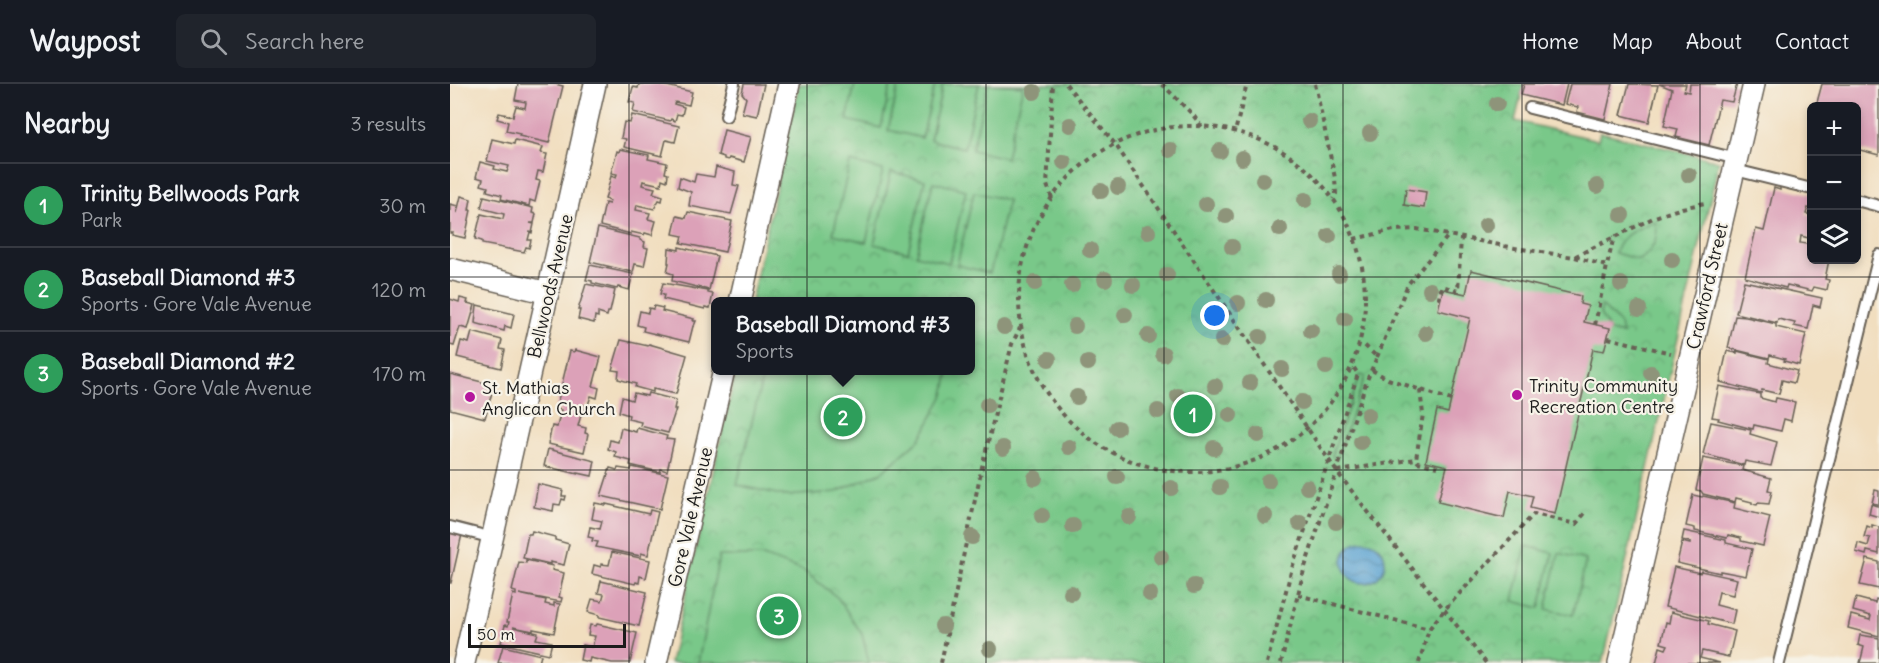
<!DOCTYPE html>
<meta charset="utf-8">
<style>
body{margin:0;font-family:Delius,sans-serif;background:#20242c;color:#f1f3f6}
.controls{position:absolute;right:18px;top:18px;display:grid;overflow:hidden;border-radius:9px;box-shadow:0 3px 9px #0003}
.controls button{width:54px;height:54px;display:grid;place-items:center;padding:0;border:0;border-bottom:2px solid #363941;background:#171b24;color:#f1f3f6;font:30px sans-serif}
.scale{position:absolute;left:18px;bottom:15px;width:158px;box-sizing:border-box;padding-left:6px;border:3px solid #1c1c1c;border-top:0;font-size:16px;line-height:21px;white-space:nowrap;color:#1c1c1c;-webkit-text-stroke:4px #f7f3e8;paint-order:stroke}
.you{position:absolute;left:765px;top:232px;width:21px;height:21px;margin:-15px;border:4px solid #fff;border-radius:50%;background:#1a73e8;box-shadow:0 0 0 9px #1a73e833}
.badge{display:grid;place-items:center;width:39px;height:39px;border-radius:50%;background:#ea580c;color:#fff;font-size:20px;font-weight:700}
.pin{position:absolute;translate:-50% -50%;border:3px solid #fff;box-shadow:0 2px 6px #0006}
.popup{position:absolute;left:261px;top:213px;width:264px;height:78px;box-sizing:border-box;display:grid;place-content:center;border-radius:9px;background:#171b24;filter:drop-shadow(0 2px 4px #0005);font-size:20px;white-space:nowrap;color:#9ea1a6}
.popup b{font-size:22px;color:#f1f3f6}
.popup::after{content:'';position:absolute;left:50%;top:100%;margin-left:-12px;border:12px solid transparent;border-top-color:#171b24}
.list{margin:0;padding:0;list-style:none}
h2{display:flex;justify-content:space-between;align-items:center;height:78px;margin:0;padding:0 24px;font-size:26px}
h2 small{font-size:20px;font-weight:400;color:#9ea1a6}
.list li{display:grid;grid-template-columns:39px 1fr auto;gap:18px;align-items:center;box-sizing:border-box;height:84px;padding:0 24px;border-top:2px solid #363941}
.list b{display:block;font-size:22px;white-space:nowrap}
.list p{margin:0;font-size:20px;white-space:nowrap;color:#9ea1a6}
.list em{font-size:20px;font-style:normal;color:#9ea1a6}
.icon{flex:none;width:33px;height:33px;fill:none;stroke:currentColor;stroke-width:2;stroke-linecap:round;stroke-linejoin:round}
.map{position:relative;flex:none;width:1429px;height:579px;overflow:hidden}
header{display:flex;align-items:center;gap:36px;box-sizing:border-box;height:84px;padding:0 30px;background:#171b24;border-bottom:2px solid #363941}
header strong{font-size:28px}
nav{display:flex;gap:33px;margin-inline-start:auto;font-size:21px}
.search{width:420px;height:54px;background:#20242c;display:flex;align-items:center;gap:15px;box-sizing:border-box;padding:0 21px;border-radius:9px;color:#9ea1a6;font-size:22px}
main{display:flex}
aside{flex:1;background:#171b24}
.map>svg:first-child{display:block}
.park{fill:url(#park-crowns);stroke:#4a7252;stroke-width:1.5}
.garden{fill:#79c889;stroke:#4a7252;stroke-width:1.5}
.water{fill:url(#water-waves);stroke:#3c6077;stroke-width:1.5}
.building{fill:#dca1b8}
.lines{fill:none;stroke-linecap:round;stroke-linejoin:round}
.lane-casing{stroke:#676055;stroke-width:14}
.street-casing{stroke:#676055;stroke-width:24}
.path{stroke:#676055;stroke-width:4;stroke-dasharray:4.5 4.5;stroke-linecap:butt}
.lane{stroke:#fff;stroke-width:10}
.street{stroke:#fff;stroke-width:21}
.tree{fill:#8e947a}
.grid{fill:none;stroke:#1c1c1c;stroke-width:1.5;stroke-opacity:0.55}
.poi-dot{fill:#b5179e;stroke:#f7f3e8;stroke-width:2}
.labels{text-anchor:middle;dominant-baseline:central;stroke-width:4.5;stroke-linejoin:round;paint-order:stroke}
.street-label{font-size:18px;fill:#1c1c1c;stroke:#f7f3e8}
.poi-label{font-size:18px;fill:#1c1c1c;stroke:#f7f3e8;text-anchor:start}
</style>
<header>
<strong>Waypost</strong>
<div class="search"><svg class="icon" aria-label="search" viewBox="0 0 24 24"><circle cx="10" cy="10" r="6"/><path d="M15 15l6 6"/></svg>Search here</div>
<nav><a>Home</a><a>Map</a><a>About</a><a>Contact</a></nav>
</header>
<main>
<aside>
<h2>Nearby<small>3 results</small></h2>
<ul class="list">
<li><span class="badge" style="background:#2e9e5b">1</span><div><b>Trinity Bellwoods Park</b><p>Park</p></div><em>30 m</em></li>
<li><span class="badge" style="background:#2e9e5b">2</span><div><b>Baseball Diamond #3</b><p>Sports · Gore Vale Avenue</p></div><em>120 m</em></li>
<li><span class="badge" style="background:#2e9e5b">3</span><div><b>Baseball Diamond #2</b><p>Sports · Gore Vale Avenue</p></div><em>170 m</em></li>
</ul>
</aside>
<div class="map">
<svg width="1429" height="579" viewBox="0 0 1429 579">
<defs>
<pattern id="park-crowns" width="20" height="18" patternUnits="userSpaceOnUse" patternTransform="scale(1.5)"><rect width="20" height="18" fill="#79c889"/><path d="M2 6a3 3 0 1 1 6 0M12 15a3 3 0 1 1 6 0" fill="none" stroke="#68ab76"/></pattern>
<pattern id="water-waves" width="16" height="10" patternUnits="userSpaceOnUse" patternTransform="scale(1.5)"><rect width="16" height="10" fill="#5ba3d2"/><path d="M0 5q4-4 8 0t8 0" fill="none" stroke="#4a84aa"/></pattern>
</defs>
<rect width="100%" height="100%" fill="#f7f3e8"/>
<filter id="ink" filterUnits="userSpaceOnUse"><feTurbulence type="fractalNoise" baseFrequency=".0167" numOctaves="2"/><feDisplacementMap in="SourceGraphic" scale="12" xChannelSelector="R" yChannelSelector="G"/><feConvolveMatrix kernelMatrix="1 2 1 2 8 2 1 2 1" color-interpolation-filters="sRGB"/></filter>
<filter id="wash" filterUnits="userSpaceOnUse"><feTurbulence type="fractalNoise" baseFrequency=".008" numOctaves="4" result="noise"/><feDisplacementMap in="SourceGraphic" scale="24" xChannelSelector="R" yChannelSelector="G"/><feGaussianBlur stdDeviation="1.35" result="paint"/><feColorMatrix in="noise" values="0 0 0 0 0 0 0 0 0 0 0 0 0 0 0 0 0 1.4 0 .05"/><feComposite in="paint" operator="in"/></filter>
<g filter="url(#wash)">
<rect width="100%" height="100%" fill="#f1debf"/>
<!-- park -->
<polygon class="park" points="349,0 1074,0 1065,37 1148,56 1150,48 1269,77 1153,579 220,579 286,287 520,286 520,218 301,217"/>
<!-- garden -->
<g class="garden">
<polygon points="405,0 441,0 431,44 397,36"/>
<polygon points="449,0 485,0 472,54 438,46"/>
<polygon points="493,0 529,0 514,64 480,56"/>
<polygon points="538,0 573,2 556,74 522,66"/>
<polygon points="400,78 433,86 416,158 383,150"/>
<polygon points="441,88 475,96 458,168 424,160"/>
<polygon points="483,98 516,106 499,179 466,171"/>
<polygon points="524,108 558,116 540,189 507,181"/>
<path d="M1205 137C1210 152 1203 168 1189 176L1165 169C1170 150 1189 144 1205 137Z"/>
<polygon points="1152,222 1170,240 1172,250 1160,247 1150,230"/>
<polygon points="314,287 314,286 499,287 494,311 470,355 432,388 386,408 336,412 287,401"/>
<polygon points="910,291 915,292 886,376 882,371"/>
<polygon points="1076,462 1103,469 1090,524 1063,517"/>
<polygon points="1109,469 1136,476 1123,531 1096,525"/>
<polygon points="269,472 313,472 354,487 388,514 412,550 419,579 248,579"/>
</g>
<!-- water -->
<circle class="water" cx="914" cy="478" r="21"/>
<g id="blocks">
<!-- building -->
<g class="building">
<polygon points="68,0 105,0 113,2 99,59 69,52 70,50 56,47 58,38 47,35 49,29 63,32 66,22 75,24 76,18 65,16"/>
<polygon points="189,0 209,0 242,8 239,21 225,18 224,20 234,23 232,31 227,30 225,37 221,35 220,37 183,28 185,19 179,18 183,3 188,4"/>
<polygon points="294,0 314,0 307,32 292,29 296,14 292,9"/>
<polygon points="1074,0 1117,0 1112,21 1071,11"/>
<polygon points="1120,0 1163,0 1155,35 1127,28 1128,23 1115,20"/>
<polygon points="1179,0 1208,1 1199,38 1171,31"/>
<polygon points="1209,0 1236,0 1234,7 1239,8 1240,0 1287,0 1282,18 1270,16 1259,61 1226,53 1228,45 1214,42 1222,5"/>
<polygon points="1372,0 1429,0 1429,71 1406,65 1406,22 1366,22"/>
<polygon points="182,31 229,42 225,58 216,56 212,72 174,63 176,55 171,54 174,38 180,39"/>
<polygon points="274,46 301,53 294,78 279,74 278,76 274,75 274,73 268,71"/>
<polygon points="42,55 64,60 65,56 93,63 91,69 97,70 93,88 88,87 86,96 90,97 85,118 80,116 79,122 51,115 52,111 37,107 38,103 31,101 33,95 26,93 30,78 45,82 44,85 57,88 59,82 37,77"/>
<polygon points="170,65 199,71 198,75 217,79 215,89 218,90 217,97 212,95 211,101 193,97 192,101 205,104 203,109 213,112 212,117 209,116 204,125 187,121 186,126 200,129 198,135 206,137 202,151 195,149 194,151 181,148 181,150 150,142 155,119 159,120 160,117 155,115 161,92 166,94 167,90 161,89 167,67 169,68"/>
<polygon points="266,83 285,88 283,101 289,102 281,130 239,122 241,108 228,103 230,93 244,98 246,90 264,93"/>
<polygon points="1330,103 1361,110 1362,125 1358,124 1356,130 1362,131 1362,155 1351,152 1350,159 1362,161 1362,176 1379,176 1375,195 1379,196 1377,206 1364,203 1362,207 1337,201 1336,204 1295,193 1306,145 1314,147 1324,104 1330,106"/>
<polygon points="956,105 976,108 974,124 954,121"/>
<polygon points="11,112 21,115 19,126 21,126 15,154 2,151 3,149 0,149 0,120 8,122 7,129"/>
<polygon points="34,112 83,124 82,129 86,130 84,139 80,139 84,140 82,149 80,148 78,156 81,156 79,164 76,163 74,168 32,160 32,157 25,155 31,130 53,135 54,130 31,124"/>
<polygon points="238,128 282,137 275,168 231,159 233,152 223,150 227,132 236,134"/>
<polygon points="148,144 190,154 190,156 195,158 194,163 198,164 194,182 185,180 183,188 140,178"/>
<polygon points="229,163 267,172 259,206 222,197 223,190 217,188 219,179 218,179 219,164 229,166"/>
<polygon points="140,181 183,190 179,206 168,203 167,205 142,199 142,197 136,196"/>
<polygon points="1021,186 1131,212 1130,220 1138,222 1134,238 1160,244 1154,267 1143,265 1105,430 1080,424 1083,412 1060,407 1054,434 988,418 997,382 976,377 987,326 998,329 1020,234 988,226 993,205 1016,210"/>
<polygon points="1294,197 1372,214 1370,223 1363,221 1358,245 1344,242 1345,239 1328,235 1327,239 1286,229"/>
<polygon points="213,199 258,207 258,209 263,210 260,224 255,223 255,225 213,215 214,211 210,210"/>
<polygon points="136,200 165,206 160,228 158,228 157,232 148,229 148,233 145,232 144,239 128,235 130,226 128,226"/>
<polygon points="10,214 18,216 17,219 25,221 18,245 10,243 4,262 0,261 0,215 9,218"/>
<polygon points="27,221 64,230 61,244 55,242 54,247 25,239"/>
<polygon points="204,222 213,224 212,227 244,235 243,237 246,237 244,242 243,242 239,258 193,247 194,243 187,241 190,227 198,229 199,224 203,225"/>
<polygon points="1285,232 1296,233 1326,240 1326,243 1356,250 1349,281 1334,277 1335,275 1320,271 1319,274 1278,264"/>
<polygon points="22,248 52,256 50,265 55,266 51,284 7,273 11,257 19,259"/>
<polygon points="171,256 198,262 199,260 237,271 226,310 203,305 203,308 185,303 186,300 168,295 169,287 162,286"/>
<polygon points="125,266 151,273 143,302 149,304 147,314 141,312 138,321 135,321 133,331 131,331 128,342 136,344 135,349 138,350 134,368 98,360 102,342 107,343 111,326 106,324 120,267 124,268"/>
<polygon points="1277,267 1287,269 1287,267 1319,275 1318,279 1347,287 1344,299 1332,296 1329,310 1312,306 1311,309 1270,298"/>
<polygon points="0,290 44,301 35,334 0,325"/>
<polygon points="1269,302 1310,310 1310,314 1325,318 1326,314 1345,318 1341,337 1334,335 1331,347 1304,341 1303,345 1268,336 1269,334 1262,333"/>
<polygon points="184,309 197,312 198,309 226,316 224,325 226,325 218,349 190,342 191,338 178,335 179,331 169,328 172,313 182,316"/>
<polygon points="1261,338 1301,346 1300,350 1327,358 1321,382 1295,377 1294,381 1253,370"/>
<polygon points="171,344 186,348 187,344 217,352 216,355 224,356 217,387 211,385 210,388 180,381 181,377 165,373 166,368 158,365 160,356 168,358"/>
<polygon points="98,365 145,377 142,392 128,389 128,390 94,382"/>
<polygon points="1253,374 1293,382 1292,386 1321,394 1318,406 1322,407 1319,420 1308,419 1307,421 1302,420 1302,418 1286,414 1285,418 1253,410 1251,407 1246,406"/>
<polygon points="182,383 218,391 210,425 151,412 160,384 167,386 168,384 181,386"/>
<polygon points="88,400 113,406 112,412 116,412 115,416 112,415 110,421 104,420 103,427 84,423"/>
<polygon points="1425,406 1429,407 1429,433 1419,430 1421,420 1427,422 1427,420 1422,419"/>
<polygon points="1243,411 1252,413 1253,412 1285,419 1284,424 1320,433 1313,462 1291,457 1291,454 1278,451 1277,454 1245,447 1245,444 1236,442"/>
<polygon points="145,419 156,421 156,420 199,430 200,426 208,428 198,471 191,469 191,472 146,463 148,458 142,457 143,454 138,453 140,443 150,445 152,437 142,435"/>
<polygon points="1422,441 1429,443 1429,470 1417,467 1416,471 1406,468 1408,459 1418,462 1420,454 1414,453 1417,442 1422,444"/>
<polygon points="0,447 12,450 1,499 0,499"/>
<polygon points="82,447 105,453 105,456 119,460 114,481 100,478 100,480 73,474 78,450 81,450"/>
<polygon points="1234,447 1276,456 1276,459 1302,465 1296,492 1270,487 1270,489 1227,479 1232,458 1240,460 1240,458 1232,456"/>
<polygon points="162,468 200,476 196,494 190,492 189,499 186,498 185,500 142,490 144,481 151,483 151,480 159,481"/>
<polygon points="1417,475 1429,478 1429,505 1410,501"/>
<polygon points="76,476 103,482 102,486 114,489 109,513 112,514 111,518 69,510 96,516 95,520 104,522 104,519 110,520 104,549 83,545 83,547 63,543 88,549 86,555 102,558 99,570 51,559 55,541 58,542 59,538 57,538 63,510 66,511 66,508 62,507 69,478 76,479"/>
<polygon points="1224,483 1250,489 1251,487 1287,495 1283,511 1269,508 1266,521 1285,526 1282,540 1215,523"/>
<polygon points="151,497 197,508 189,542 149,533 149,531 138,528 142,515 152,517 154,510 148,509"/>
<polygon points="1406,514 1425,519 1426,515 1429,516 1429,552 1398,544 1401,531 1420,536 1421,532 1403,527"/>
<polygon points="1221,528 1259,537 1258,540 1285,547 1279,573 1252,567 1250,574 1270,579 1206,579 1210,563 1216,565 1218,561 1211,559 1216,538 1219,539"/>
<polygon points="147,540 187,549 180,579 162,579 140,574 139,578 130,576 133,561 142,563 145,552 138,551 140,541 146,542"/>
<polygon points="1410,551 1429,554 1429,579 1410,579 1414,563 1408,561"/>
<polygon points="53,562 91,571 89,579 48,579"/>
</g>
</g>
</g>
<g filter="url(#ink)">
<use href="#blocks" fill-opacity="0" stroke="#676055" stroke-width="1.5"/>
<g class="lines">
<!-- lane casing -->
<g class="lane-casing">
<g id="lane">
<polyline points="1080,24 1287,75"/>
<polyline points="276,32 284,0"/>
<polyline points="1285,86 1362,105"/>
<polyline points="1406,116 1429,122"/>
<polyline points="0,443 43,454"/>
<polyline points="1329,579 1429,171"/>
</g>
</g>
<!-- street casing -->
<g class="street-casing">
<g id="street">
<polyline points="0,185 98,209"/>
<polyline points="290,218 339,0"/>
<polyline points="14,579 145,0"/>
<polyline points="206,579 274,286"/>
<polyline points="1169,579 1304,0"/>
</g>
</g>
<!-- path -->
<g class="path">
<polyline points="616,0 665,60 887,388 1036,579"/>
<polyline points="712,0 743,31 752,43"/>
<polyline points="865,0 885,94 886,110 883,115"/>
<circle cx="742" cy="215" r="173"/>
<polyline points="786,44 797,0"/>
<polyline points="602,114 597,101 603,0"/>
<polyline points="904,155 944,146 967,145 1065,164 1124,173 1205,133 1232,124 1255,119"/>
<polyline points="1125,173 1157,182 1164,152"/>
<polyline points="991,215 989,214 992,202 1008,207 1011,154"/>
<polyline points="1145,241 1157,182"/>
<polyline points="1158,254 1221,269"/>
<polyline points="927,273 958,200 998,152"/>
<polyline points="922,286 938,295 1001,316"/>
<polyline points="970,306 973,330 966,375 968,378 988,383"/>
<polyline points="888,387 966,375"/>
<polyline points="848,511 979,545"/>
<polyline points="491,579 531,387 562,260 570,244"/>
<polyline points="817,579 842,484 908,290 902,281"/>
<polyline points="831,579 854,486 917,296 927,273 913,260"/>
<polyline points="969,579 979,545 995,525 1084,430 1126,440 1135,429"/>
</g>
<!-- lane -->
<use href="#lane" class="lane"/>
<!-- street -->
<use href="#street" class="street"/>
</g>
<!-- trees -->
<g class="tree">
<circle cx="584" cy="8" r="8"/>
<circle cx="1047" cy="20" r="8"/>
<circle cx="859" cy="37" r="8"/>
<circle cx="620" cy="41" r="8"/>
<circle cx="920" cy="49" r="8"/>
<circle cx="720" cy="66" r="8"/>
<circle cx="770" cy="67" r="8"/>
<circle cx="792" cy="74" r="8"/>
<circle cx="614" cy="78" r="8"/>
<circle cx="1239" cy="91" r="8"/>
<circle cx="813" cy="96" r="8"/>
<circle cx="1147" cy="102" r="8"/>
<circle cx="668" cy="103" r="8"/>
<circle cx="651" cy="107" r="8"/>
<circle cx="855" cy="116" r="8"/>
<circle cx="756" cy="120" r="8"/>
<circle cx="1172" cy="131" r="8"/>
<circle cx="776" cy="132" r="8"/>
<circle cx="1036" cy="141" r="8"/>
<circle cx="830" cy="145" r="8"/>
<circle cx="698" cy="148" r="8"/>
<circle cx="879" cy="152" r="8"/>
<circle cx="782" cy="163" r="8"/>
<circle cx="640" cy="166" r="8"/>
<circle cx="1222" cy="176" r="8"/>
<circle cx="889" cy="190" r="8"/>
<circle cx="717" cy="191" r="8"/>
<circle cx="655" cy="195" r="8"/>
<circle cx="585" cy="199" r="8"/>
<circle cx="1171" cy="200" r="8"/>
<circle cx="622" cy="201" r="8"/>
<circle cx="683" cy="201" r="8"/>
<circle cx="980" cy="206" r="8"/>
<circle cx="816" cy="216" r="8"/>
<circle cx="788" cy="219" r="8"/>
<circle cx="1189" cy="225" r="8"/>
<circle cx="675" cy="231" r="8"/>
<circle cx="895" cy="235" r="8"/>
<circle cx="625" cy="242" r="8"/>
<circle cx="554" cy="243" r="8"/>
<circle cx="861" cy="247" r="8"/>
<circle cx="976" cy="249" r="8"/>
<circle cx="698" cy="252" r="8"/>
<circle cx="810" cy="253" r="8"/>
<circle cx="772" cy="256" r="8"/>
<circle cx="713" cy="270" r="8"/>
<circle cx="599" cy="275" r="8"/>
<circle cx="638" cy="279" r="8"/>
<circle cx="876" cy="283" r="8"/>
<circle cx="832" cy="285" r="8"/>
<circle cx="1201" cy="289" r="8"/>
<circle cx="800" cy="299" r="8"/>
<circle cx="765" cy="302" r="8"/>
<circle cx="728" cy="312" r="8"/>
<circle cx="627" cy="313" r="8"/>
<circle cx="852" cy="318" r="8"/>
<circle cx="537" cy="321" r="8"/>
<circle cx="708" cy="327" r="8"/>
<circle cx="780" cy="331" r="8"/>
<circle cx="918" cy="331" r="8"/>
<circle cx="667" cy="344" r="8"/>
<circle cx="808" cy="351" r="8"/>
<circle cx="911" cy="358" r="8"/>
<circle cx="619" cy="363" r="8"/>
<circle cx="553" cy="364" r="8"/>
<circle cx="764" cy="364" r="8"/>
<circle cx="667" cy="393" r="8"/>
<circle cx="585" cy="394" r="8"/>
<circle cx="818" cy="397" r="8"/>
<circle cx="770" cy="403" r="8"/>
<circle cx="857" cy="403" r="8"/>
<circle cx="721" cy="404" r="8"/>
<circle cx="592" cy="432" r="8"/>
<circle cx="815" cy="432" r="8"/>
<circle cx="679" cy="433" r="8"/>
<circle cx="886" cy="438" r="8"/>
<circle cx="850" cy="439" r="8"/>
<circle cx="623" cy="442" r="8"/>
<circle cx="522" cy="453" r="8"/>
<circle cx="711" cy="473" r="8"/>
<circle cx="744" cy="502" r="8"/>
<circle cx="621" cy="509" r="8"/>
<circle cx="700" cy="510" r="8"/>
<circle cx="493" cy="542" r="8"/>
<circle cx="540" cy="565" r="8"/>
</g>
</g>
<!-- grid -->
<path class="grid" d="M179 0V579M357 0V579M536 0V579M714 0V579M893 0V579M1072 0V579M1250 0V579M0 193H1429M0 386H1429"/>
<!-- markers -->
<g class="poi-dot">
<circle cx="1067" cy="311" r="6"/>
<circle cx="20" cy="313" r="6"/>
</g>
<g class="labels">
<!-- street labels -->
<g class="street-label">
<text transform="translate(100 202) rotate(-77)">Bellwoods Avenue</text>
<text transform="translate(1257 202) rotate(-77)">Crawford Street</text>
<text transform="translate(240 433) rotate(-77)">Gore Vale Avenue</text>
</g>
<!-- poi labels -->
<g class="poi-label">
<text x="1079" y="301">Trinity Community<tspan x="1079" dy="21">Recreation Centre</tspan></text>
<text x="32" y="303">St. Mathias<tspan x="32" dy="21">Anglican Church</tspan></text>
</g>
</g>
</svg>
<div class="controls">
<button>+</button>
<button>−</button>
<button><svg class="icon" aria-label="layers" viewBox="0 0 24 24"><path d="M12 4l9 5-9 5-9-5zM3 14l9 5 9-5"/></svg></button>
</div>
<div class="scale">50 m</div>
<div class="you"></div>
<div class="pin badge" style="left:743px;top:330px;background:#2e9e5b">1</div>
<div class="pin badge" style="left:393px;top:333px;background:#2e9e5b">2</div>
<div class="popup"><b>Baseball Diamond #3</b>Sports</div>
<div class="pin badge" style="left:329px;top:532px;background:#2e9e5b">3</div>
</div>
</main>
